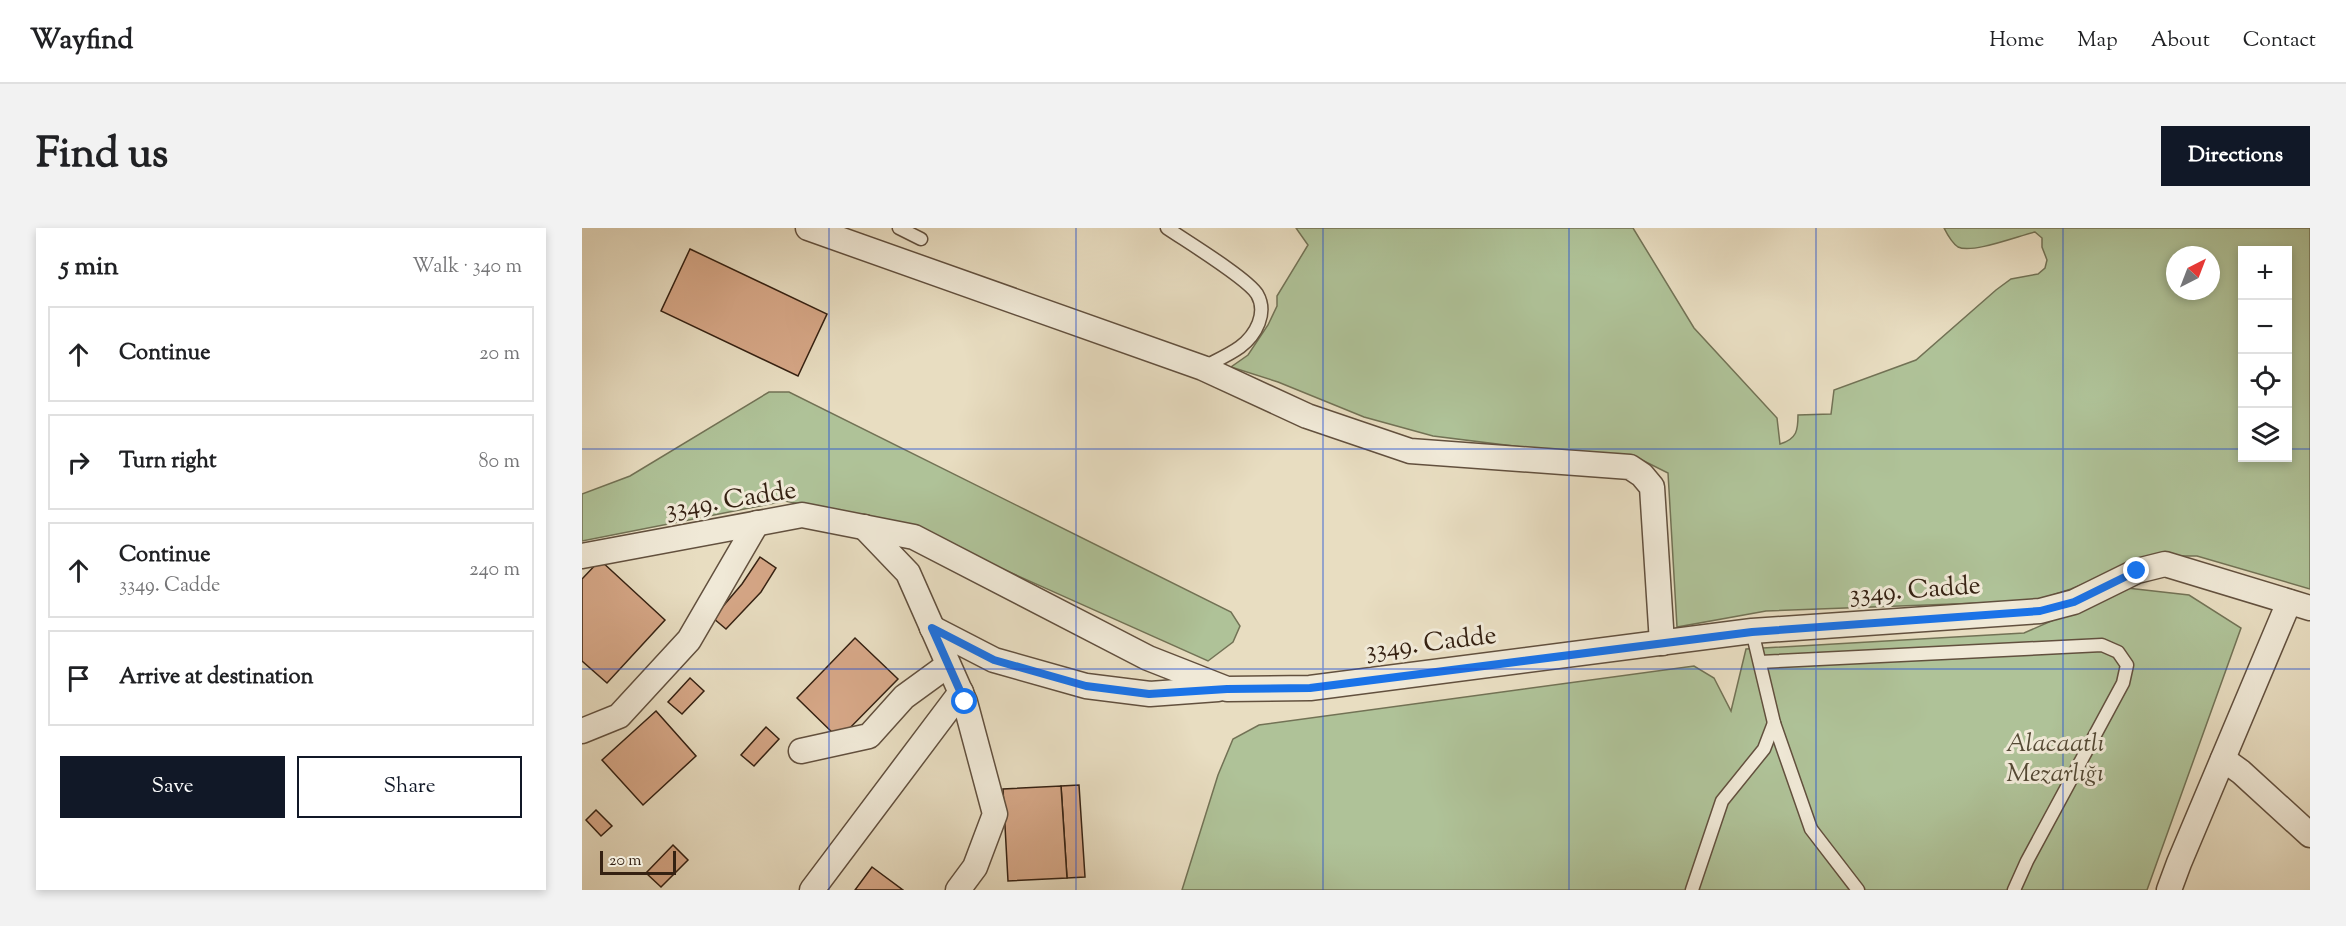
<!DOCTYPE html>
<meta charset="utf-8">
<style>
body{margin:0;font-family:"Sorts Mill Goudy",serif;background:#f2f2f2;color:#202124}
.controls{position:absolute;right:18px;top:18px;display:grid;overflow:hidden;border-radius:0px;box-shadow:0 3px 9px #0003}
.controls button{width:54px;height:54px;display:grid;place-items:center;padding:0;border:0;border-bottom:2px solid #e0e0e0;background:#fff;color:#202124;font:30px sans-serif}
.compass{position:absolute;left:1584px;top:18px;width:54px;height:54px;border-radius:50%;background:#fff;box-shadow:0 3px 9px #0003;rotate:42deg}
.scale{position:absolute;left:18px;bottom:15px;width:76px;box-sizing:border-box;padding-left:6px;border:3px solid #352112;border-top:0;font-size:16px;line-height:21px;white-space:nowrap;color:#352112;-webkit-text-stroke:4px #f0e9d7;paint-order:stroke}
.stop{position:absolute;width:18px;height:18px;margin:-14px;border:4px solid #1a73e8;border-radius:50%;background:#fff}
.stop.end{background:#1a73e8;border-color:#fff;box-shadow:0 2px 6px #0008}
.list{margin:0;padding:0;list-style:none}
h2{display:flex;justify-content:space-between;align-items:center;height:78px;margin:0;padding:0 24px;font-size:26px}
h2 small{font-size:20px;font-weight:400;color:#757577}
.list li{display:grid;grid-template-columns:39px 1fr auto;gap:18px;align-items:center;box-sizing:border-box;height:96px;margin:0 12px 12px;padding:0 12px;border:2px solid #e0e0e0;border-radius:0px}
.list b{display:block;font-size:22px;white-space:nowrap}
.list p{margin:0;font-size:20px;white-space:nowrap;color:#757577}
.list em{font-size:20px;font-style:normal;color:#757577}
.actions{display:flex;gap:12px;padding:18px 24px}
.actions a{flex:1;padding:14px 0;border:2px solid #111827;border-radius:0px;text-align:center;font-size:21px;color:#111827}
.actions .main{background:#111827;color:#fff}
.icon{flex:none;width:33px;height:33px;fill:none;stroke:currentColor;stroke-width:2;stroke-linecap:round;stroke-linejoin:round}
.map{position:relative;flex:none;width:1728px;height:662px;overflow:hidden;border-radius:0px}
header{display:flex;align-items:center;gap:36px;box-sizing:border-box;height:84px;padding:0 30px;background:#fff;border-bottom:2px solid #e0e0e0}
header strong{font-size:28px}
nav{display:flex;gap:33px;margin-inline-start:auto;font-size:21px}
.intro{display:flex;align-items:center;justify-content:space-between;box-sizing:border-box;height:144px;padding:0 36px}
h1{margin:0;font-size:42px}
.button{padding:15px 27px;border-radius:0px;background:#111827;color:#fff;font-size:21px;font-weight:700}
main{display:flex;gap:36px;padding:0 36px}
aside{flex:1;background:#fff;border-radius:0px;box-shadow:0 3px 9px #0003}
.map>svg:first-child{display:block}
.green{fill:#afc298;stroke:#727255;stroke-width:1.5;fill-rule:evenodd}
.building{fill:#d6a787;stroke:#352112;stroke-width:1.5}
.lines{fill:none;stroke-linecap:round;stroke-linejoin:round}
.service-casing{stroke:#62503e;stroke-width:15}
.minor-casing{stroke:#62503e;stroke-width:27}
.service{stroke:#f0e9d7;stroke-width:12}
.minor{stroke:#f0e9d7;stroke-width:24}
.route{stroke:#1a73e8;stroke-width:8}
.grid{fill:none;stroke:#1d4ed8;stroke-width:1.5;stroke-opacity:0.55}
.labels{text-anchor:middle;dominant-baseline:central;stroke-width:6;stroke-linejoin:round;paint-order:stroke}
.street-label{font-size:26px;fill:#352112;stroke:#f0e9d7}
.park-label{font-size:26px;font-style:italic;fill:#544934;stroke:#f0e9d7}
</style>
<header>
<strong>Wayfind</strong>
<nav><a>Home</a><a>Map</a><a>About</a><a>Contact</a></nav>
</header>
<div class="intro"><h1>Find us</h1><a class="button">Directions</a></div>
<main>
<aside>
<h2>5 min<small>Walk · 340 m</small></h2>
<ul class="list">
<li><svg class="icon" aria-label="ahead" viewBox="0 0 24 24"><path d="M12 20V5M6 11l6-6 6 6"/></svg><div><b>Continue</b></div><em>20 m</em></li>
<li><svg class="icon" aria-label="right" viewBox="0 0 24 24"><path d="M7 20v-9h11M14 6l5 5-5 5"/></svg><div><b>Turn right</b></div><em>80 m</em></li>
<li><svg class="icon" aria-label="ahead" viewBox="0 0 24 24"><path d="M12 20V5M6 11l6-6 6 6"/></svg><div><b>Continue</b><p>3349. Cadde</p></div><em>240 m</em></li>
<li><svg class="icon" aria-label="arrive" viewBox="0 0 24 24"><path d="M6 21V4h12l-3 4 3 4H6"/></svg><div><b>Arrive at destination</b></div></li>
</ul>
<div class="actions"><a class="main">Save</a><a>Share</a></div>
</aside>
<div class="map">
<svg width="1728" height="662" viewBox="0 0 1728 662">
<rect width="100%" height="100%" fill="#e8ddc1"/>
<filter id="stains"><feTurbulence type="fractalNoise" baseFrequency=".00333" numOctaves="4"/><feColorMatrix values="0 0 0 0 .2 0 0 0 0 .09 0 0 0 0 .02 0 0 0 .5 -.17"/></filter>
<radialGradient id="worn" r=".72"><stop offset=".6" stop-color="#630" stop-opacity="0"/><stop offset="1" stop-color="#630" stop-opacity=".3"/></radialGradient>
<!-- green -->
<g class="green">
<path d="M714 0H1051L1112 100 1195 190 1198 216C1215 211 1216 202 1216 187L1249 186 1252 162 1334 132 1414 62 1429 51 1456 46 1463 40 1465 32 1460 19V10L1453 4C1436 8 1390 26 1376 19 1370 15 1365 6 1362 0H1728V361L1615 328H1571L1489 361 1452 373 1184 383 1095 399 1086 245 1056 230 947 220 851 208 782 189 696 154 649 139 666 127 686 97 695 78V68L726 17ZM1660 22H1706V230H1660ZM1593 27H1629V63H1593Z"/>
<polygon points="187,164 207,164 649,384 658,398 651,414 626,433 320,296 203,273 0,313 0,266 48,248"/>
<polygon points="1545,360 1607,367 1659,400 1565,662 600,662 636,547 651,511 677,497 1112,438 1132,450 1149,483 1164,421 1442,405"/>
</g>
<!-- building -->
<g class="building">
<polygon points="108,21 245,86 216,148 79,83"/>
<polygon points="178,329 194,340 179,364 144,401 131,390 160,356"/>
<polygon points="18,332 83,392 25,455 0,433 0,351"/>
<polygon points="273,410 316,451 257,511 215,470"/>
<polygon points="108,450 122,463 100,486 86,474"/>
<polygon points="74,483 114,528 61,577 20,532"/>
<polygon points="184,499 197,511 172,538 159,527"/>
<polygon points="497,557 503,649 485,650 479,558"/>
<polygon points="479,558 485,650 426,653 421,561"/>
<polygon points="14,582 30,598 19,608 4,592"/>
<polygon points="91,617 106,632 79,659 64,645"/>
<polygon points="290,639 321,662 273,662"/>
</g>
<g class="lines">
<!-- service casing -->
<g class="service-casing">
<g id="service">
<polyline points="317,0 339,11"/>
<path d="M585 0C604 13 665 50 675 66 686 85 674 107 658 119 647 127 633 133 622 139"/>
<polyline points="1170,403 1192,495 1229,601 1276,662"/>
<polyline points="1178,434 1520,417 1536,424 1545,437 1541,455 1445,633 1432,662"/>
<polyline points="1110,662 1140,573 1182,521 1192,495"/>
</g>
</g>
<!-- minor casing -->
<g class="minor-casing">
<g id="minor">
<polyline points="226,0 621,140 725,188 828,223 1048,239 1060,247 1070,259 1080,415"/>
<polyline points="282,299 326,345 383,474 413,586 393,639 376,662"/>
<polyline points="0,328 220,287 332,309 566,430 645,461 728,460 1170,403 1458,383 1492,374 1555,343 1583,336 1728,380"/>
<polyline points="350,400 412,432 504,458 568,466 636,461"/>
<polyline points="0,503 37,488 107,412 175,295"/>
<polyline points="219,523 287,508 322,469 366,437"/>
<polyline points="1641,531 1659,544 1728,607"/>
<polyline points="230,662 379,464"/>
<polyline points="1587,662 1597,635 1707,374"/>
</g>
</g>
<!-- service -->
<use href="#service" class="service"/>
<!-- minor -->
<use href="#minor" class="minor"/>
</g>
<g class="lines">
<!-- route -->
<polyline class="route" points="383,474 350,400 412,432 504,458 567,466 645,461 728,460 1170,404 1458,383 1492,374 1555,343"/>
</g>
<!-- grid -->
<path class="grid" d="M247 0V662M494 0V662M741 0V662M987 0V662M1234 0V662M1481 0V662M0 221H1660M1706 221H1728M0 441H1728"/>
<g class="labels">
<!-- street labels -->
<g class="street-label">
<text transform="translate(149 273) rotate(-9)">3349. Cadde</text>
<text transform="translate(1333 363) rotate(-4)">3349. Cadde</text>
<text transform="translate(849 416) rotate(-7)">3349. Cadde</text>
</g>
<!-- park labels -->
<g class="park-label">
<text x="1473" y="516">Alacaatlı<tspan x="1473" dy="30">Mezarlığı</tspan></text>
</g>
</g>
<rect width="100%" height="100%" filter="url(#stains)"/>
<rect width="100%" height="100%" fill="url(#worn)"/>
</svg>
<div class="controls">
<button>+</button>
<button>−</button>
<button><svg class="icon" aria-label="locate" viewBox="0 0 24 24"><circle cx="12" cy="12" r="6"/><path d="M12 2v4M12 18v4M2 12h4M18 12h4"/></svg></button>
<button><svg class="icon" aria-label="layers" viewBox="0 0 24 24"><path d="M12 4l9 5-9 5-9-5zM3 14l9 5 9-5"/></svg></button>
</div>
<svg class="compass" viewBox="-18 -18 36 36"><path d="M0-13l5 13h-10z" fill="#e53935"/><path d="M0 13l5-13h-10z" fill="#757577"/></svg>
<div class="scale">20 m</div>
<div class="stop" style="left:383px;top:474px"></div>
<div class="stop end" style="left:1555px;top:343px"></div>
</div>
</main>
